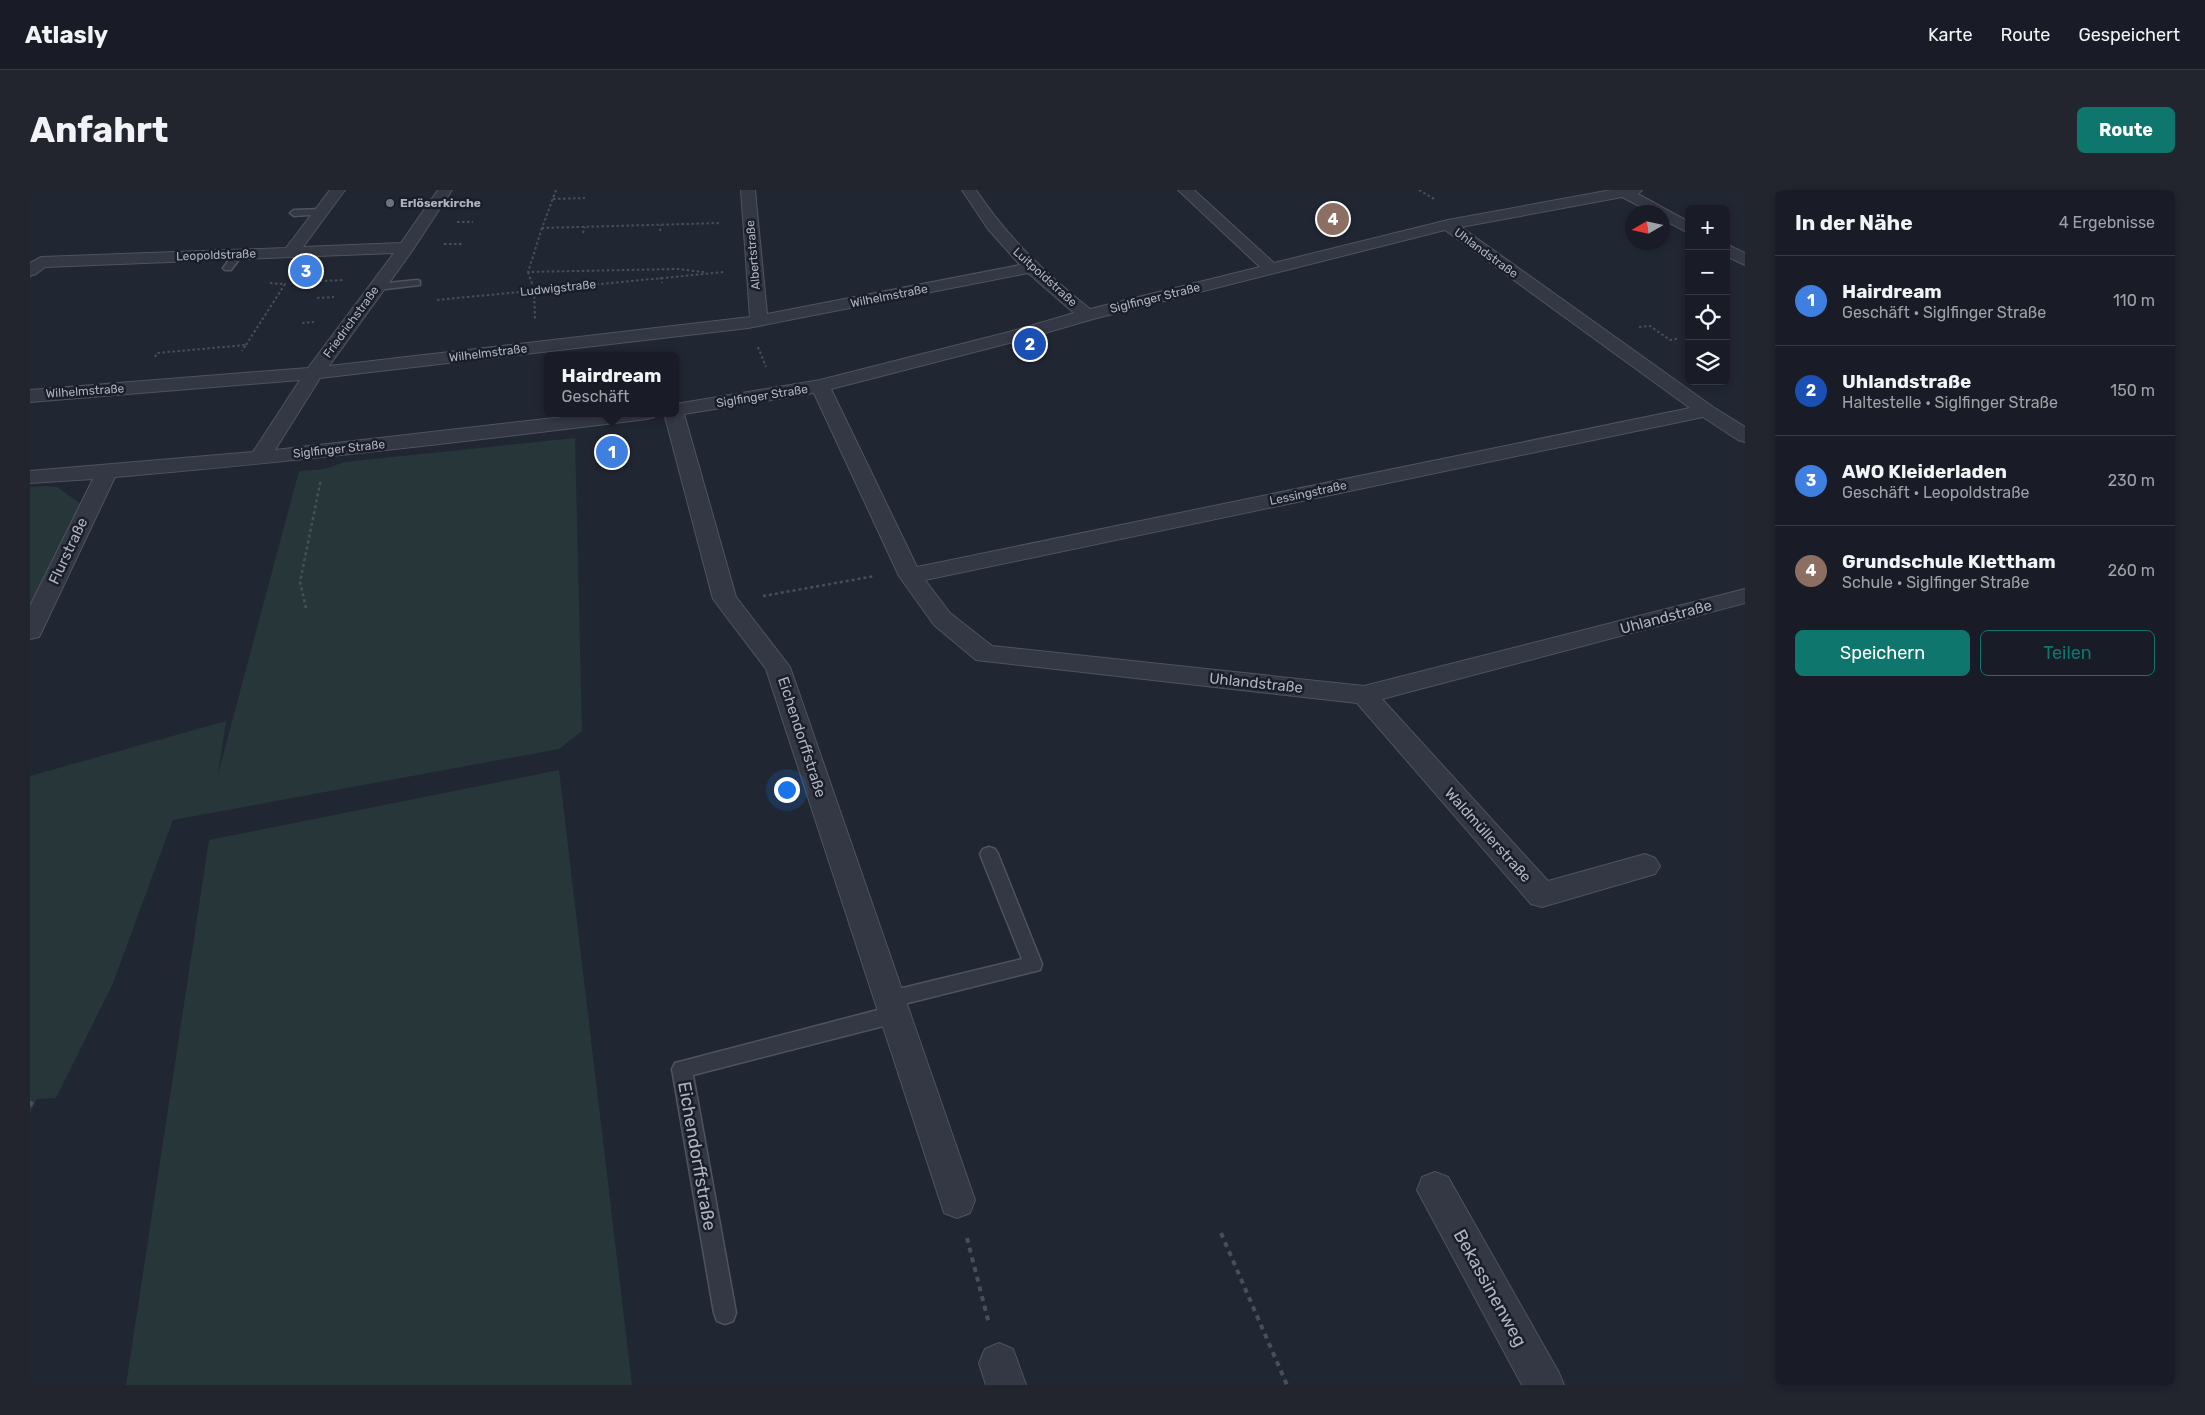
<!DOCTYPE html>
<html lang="de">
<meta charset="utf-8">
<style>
body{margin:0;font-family:Rubik,sans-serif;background:#22252e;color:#f1f3f6}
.controls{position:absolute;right:15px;top:15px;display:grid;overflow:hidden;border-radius:8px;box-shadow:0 2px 8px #0003}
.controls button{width:45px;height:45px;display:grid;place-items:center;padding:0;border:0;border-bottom:1px solid #373a43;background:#191c26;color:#f1f3f6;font:25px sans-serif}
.compass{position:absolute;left:1595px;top:15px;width:45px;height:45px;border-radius:50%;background:#191c26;box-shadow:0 2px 8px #0003;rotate:261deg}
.you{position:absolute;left:756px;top:599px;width:18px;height:18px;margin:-12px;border:4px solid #fff;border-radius:50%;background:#1a73e8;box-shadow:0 0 0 8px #1a73e833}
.badge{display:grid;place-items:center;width:32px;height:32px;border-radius:50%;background:#0f766e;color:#fff;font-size:16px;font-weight:700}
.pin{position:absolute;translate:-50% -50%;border:2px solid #fff;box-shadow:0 1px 5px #0006}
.popup{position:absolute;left:514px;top:162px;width:135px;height:65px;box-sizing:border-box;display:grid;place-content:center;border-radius:8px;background:#191c26;filter:drop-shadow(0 1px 4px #0005);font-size:16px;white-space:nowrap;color:#9fa1a7}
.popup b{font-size:19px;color:#f1f3f6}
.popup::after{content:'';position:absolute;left:50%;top:100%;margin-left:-10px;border:10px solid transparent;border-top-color:#191c26}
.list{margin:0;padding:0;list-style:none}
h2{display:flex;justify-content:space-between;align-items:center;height:65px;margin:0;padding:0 20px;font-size:21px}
h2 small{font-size:16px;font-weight:400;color:#9fa1a7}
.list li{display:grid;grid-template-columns:32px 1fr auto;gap:15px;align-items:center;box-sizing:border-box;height:90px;padding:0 20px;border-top:1px solid #373a43}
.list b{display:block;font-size:19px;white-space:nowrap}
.list p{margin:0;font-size:16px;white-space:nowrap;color:#9fa1a7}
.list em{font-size:16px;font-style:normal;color:#9fa1a7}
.actions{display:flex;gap:10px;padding:15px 20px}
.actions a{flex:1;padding:11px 0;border:1px solid #0f766e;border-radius:8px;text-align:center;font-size:18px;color:#0f766e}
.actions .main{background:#0f766e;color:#fff}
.icon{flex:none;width:28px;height:28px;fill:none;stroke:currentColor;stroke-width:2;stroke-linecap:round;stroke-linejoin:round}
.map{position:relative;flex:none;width:1715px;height:1195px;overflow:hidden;border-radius:8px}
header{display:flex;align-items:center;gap:30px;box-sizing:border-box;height:70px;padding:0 25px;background:#191c26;border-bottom:1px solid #373a43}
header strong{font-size:24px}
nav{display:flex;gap:28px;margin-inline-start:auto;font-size:18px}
.intro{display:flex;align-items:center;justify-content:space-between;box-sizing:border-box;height:120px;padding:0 30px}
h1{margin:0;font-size:35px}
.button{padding:12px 22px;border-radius:8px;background:#0f766e;color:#fff;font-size:18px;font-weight:700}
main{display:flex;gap:30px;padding:0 30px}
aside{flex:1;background:#191c26;border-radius:8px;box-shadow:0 2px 8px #0003}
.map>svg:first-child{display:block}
.green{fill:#273639}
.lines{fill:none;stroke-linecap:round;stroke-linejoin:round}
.lane-casing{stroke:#4f535f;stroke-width:3}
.street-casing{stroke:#4f535f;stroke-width:2}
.path-far2{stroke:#455156;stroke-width:2;stroke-dasharray:2.5 2.5;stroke-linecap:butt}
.path-far1{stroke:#455156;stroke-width:2.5;stroke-dasharray:3 3;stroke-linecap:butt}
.path{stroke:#455156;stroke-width:4;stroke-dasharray:5 5;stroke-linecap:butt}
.lane{fill:#343844;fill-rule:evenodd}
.street{fill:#343844;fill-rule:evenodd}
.worship-dot{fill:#6b7280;stroke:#1a1e29;stroke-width:2}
.labels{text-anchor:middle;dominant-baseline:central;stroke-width:5;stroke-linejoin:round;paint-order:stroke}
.far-poi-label{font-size:12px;font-weight:bold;fill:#afb3c1;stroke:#1a1e29;text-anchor:start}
.far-street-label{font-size:12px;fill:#afb3c1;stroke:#1a1e29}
.street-label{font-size:15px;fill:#afb3c1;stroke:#1a1e29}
.near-street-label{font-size:18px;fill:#afb3c1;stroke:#1a1e29}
</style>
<header>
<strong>Atlasly</strong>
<nav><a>Karte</a><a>Route</a><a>Gespeichert</a></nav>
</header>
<div class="intro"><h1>Anfahrt</h1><a class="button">Route</a></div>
<main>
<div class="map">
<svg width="1715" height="1195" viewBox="0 0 1715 1195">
<rect width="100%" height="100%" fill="#212633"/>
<!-- green -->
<g class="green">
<polygon points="545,248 552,541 529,559 143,630 83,793 26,908 7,909 0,923 0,586 196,531 188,584 269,281 294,279 315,272"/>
<polygon points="15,296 27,297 52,315 0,420 0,297"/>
<polygon points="529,580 602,1195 96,1195 179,650"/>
</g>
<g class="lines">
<!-- lane casing -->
<g class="lane-casing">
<g id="lane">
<polygon points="291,19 295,22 294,24 264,26 260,23 264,20"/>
<polygon points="208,61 213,64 201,80 195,80 193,78 205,62"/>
<polygon points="387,90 390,91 390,95 347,100 342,97 347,94"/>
<polygon points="959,657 965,659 968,664 1012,774 1010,780 866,816 872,818 875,824 872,830 865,833 663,885 706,1123 703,1131 695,1134 687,1131 684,1123 642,879 645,873 859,817 852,815 850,809 852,803 992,769 950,664 953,659"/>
</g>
</g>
<!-- street casing -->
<g class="street-casing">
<g id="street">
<path d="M300 0H315L273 57 371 53 408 0H422L382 61 299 176 720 127 711 0H725L737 124 990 75 958 39 932 0H946C977 47 1016 84 1060 119L1230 77 1148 0H1164L1244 73 1418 30 1581 0H1612L1608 4 1659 32V43L1632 29V22H1621L1592 7 1431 37 1683 217 1715 237V252L1708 250 1673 227 895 390 920 423 962 456 1334 496 1715 399V413L1352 509 1518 691 1615 664 1625 668 1630 676 1625 684 1512 717 1501 714 1327 513 946 470 904 435 869 386 784 203 654 224 706 407 760 477 945 1010 940 1023 927 1028 914 1023 736 479 683 409 634 223H646V214L790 190 979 142 1044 123 998 83 718 138 290 188 245 260 568 223H627L624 227 617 229C440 251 263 272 85 287L12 441 9 447 0 449V416L63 289 0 293V281L223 262 270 190 0 212V200L278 178 364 63 15 77 6 84 0 86V73L11 67 256 58ZM1415 40 1660 218 887 377 801 199 991 150 1063 129Z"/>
<polygon points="1696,54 1715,63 1715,75 1696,66"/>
<polygon points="1405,982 1418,987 1528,1181 1534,1195 1492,1195 1387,1000 1392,987"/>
<polygon points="969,1153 983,1159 996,1195 956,1195 949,1173 955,1159"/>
</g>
</g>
<!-- path-far2 -->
<g class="path-far2">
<polyline points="526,0 512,38 691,33"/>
<polyline points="1389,0 1406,10"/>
<polyline points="523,9 555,8"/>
<polyline points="441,12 452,12"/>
<polyline points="427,32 443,32"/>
<polyline points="512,38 498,82 647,79 674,82"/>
<polyline points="630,41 631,35"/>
<polyline points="553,43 555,37"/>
<polyline points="414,54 432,54"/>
<polyline points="498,82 504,100 505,130"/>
<polyline points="631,87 632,93"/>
<polyline points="289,88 288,91 315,90"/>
<polyline points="563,94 563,101"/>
<polyline points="287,108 304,107"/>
<polyline points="407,110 694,82"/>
<polyline points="272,133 284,132"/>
<polyline points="1609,137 1620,136 1640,150 1647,149"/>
<polyline points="216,155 255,94 238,93"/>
<polyline points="728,157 736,177"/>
<polyline points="125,167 127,163 216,155 212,161"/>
</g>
<!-- path-far1 -->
<g class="path-far1">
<polyline points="733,406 845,386"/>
<polyline points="276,418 270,392 291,289"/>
</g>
<!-- path -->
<g class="path">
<polyline points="0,916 4,908"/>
<polyline points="1191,1043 1257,1195"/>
<polyline points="937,1048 959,1134"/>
</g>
<!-- lane -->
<use href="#lane" class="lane"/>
<!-- street -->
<use href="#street" class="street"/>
</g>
<!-- markers -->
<circle class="worship-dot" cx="360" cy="13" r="5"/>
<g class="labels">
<!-- far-poi labels -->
<g class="far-poi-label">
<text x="370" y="13">Erlöserkirche</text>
</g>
<!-- far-street labels -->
<g class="far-street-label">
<text transform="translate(1456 63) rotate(36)">Uhlandstraße</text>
<text transform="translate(186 65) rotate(-2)">Leopoldstraße</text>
<text transform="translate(723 65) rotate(-95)">Albertstraße</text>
<text transform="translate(1015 87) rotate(42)">Luitpoldstraße</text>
<text transform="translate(528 98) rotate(-6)">Ludwigstraße</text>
<text transform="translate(859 106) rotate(-11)">Wilhelmstraße</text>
<text transform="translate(1125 108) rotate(-14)">Siglfinger Straße</text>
<text transform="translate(321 132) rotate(-54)">Friedrichstraße</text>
<text transform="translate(458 163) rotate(-7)">Wilhelmstraße</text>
<text transform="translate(55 201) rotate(-4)">Wilhelmstraße</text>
<text transform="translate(732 206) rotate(-9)">Siglfinger Straße</text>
<text transform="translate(309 259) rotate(-6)">Siglfinger Straße</text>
<text transform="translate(1278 303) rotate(-12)">Lessingstraße</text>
</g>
<!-- street labels -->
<g class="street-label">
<text transform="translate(38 361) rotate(-65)">Flurstraße</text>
<text transform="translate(1636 427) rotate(-15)">Uhlandstraße</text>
<text transform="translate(1226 493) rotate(6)">Uhlandstraße</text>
<text transform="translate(772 547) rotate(72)">Eichendorffstraße</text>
<text transform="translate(1458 645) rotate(48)">Waldmüllerstraße</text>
</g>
<!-- near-street labels -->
<g class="near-street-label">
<text transform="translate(667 966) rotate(80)">Eichendorffstraße</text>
<text transform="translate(1460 1098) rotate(61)">Bekassinenweg</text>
</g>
</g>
</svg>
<div class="controls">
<button>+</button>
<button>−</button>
<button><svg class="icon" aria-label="locate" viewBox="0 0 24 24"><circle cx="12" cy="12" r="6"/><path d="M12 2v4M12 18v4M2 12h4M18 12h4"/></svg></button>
<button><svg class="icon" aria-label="layers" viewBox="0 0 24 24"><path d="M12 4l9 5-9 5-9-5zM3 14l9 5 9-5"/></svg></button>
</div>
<svg class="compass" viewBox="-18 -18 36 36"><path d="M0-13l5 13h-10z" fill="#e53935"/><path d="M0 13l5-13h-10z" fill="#9fa1a7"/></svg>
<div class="you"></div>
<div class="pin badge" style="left:582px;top:262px;background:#3f7fe0">1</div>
<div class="popup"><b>Hairdream</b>Geschäft</div>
<div class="pin badge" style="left:1000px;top:154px;background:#1a4fb4">2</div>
<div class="pin badge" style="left:276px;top:81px;background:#3f7fe0">3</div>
<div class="pin badge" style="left:1303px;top:29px;background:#8d6e63">4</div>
</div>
<aside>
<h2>In der Nähe<small>4 Ergebnisse</small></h2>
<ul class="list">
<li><span class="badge" style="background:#3f7fe0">1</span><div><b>Hairdream</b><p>Geschäft · Siglfinger Straße</p></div><em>110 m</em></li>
<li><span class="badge" style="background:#1a4fb4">2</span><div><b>Uhlandstraße</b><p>Haltestelle · Siglfinger Straße</p></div><em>150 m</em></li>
<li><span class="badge" style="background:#3f7fe0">3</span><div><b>AWO Kleiderladen</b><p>Geschäft · Leopoldstraße</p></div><em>230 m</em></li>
<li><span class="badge" style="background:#8d6e63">4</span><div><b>Grundschule Klettham</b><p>Schule · Siglfinger Straße</p></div><em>260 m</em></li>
</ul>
<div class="actions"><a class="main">Speichern</a><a>Teilen</a></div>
</aside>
</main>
